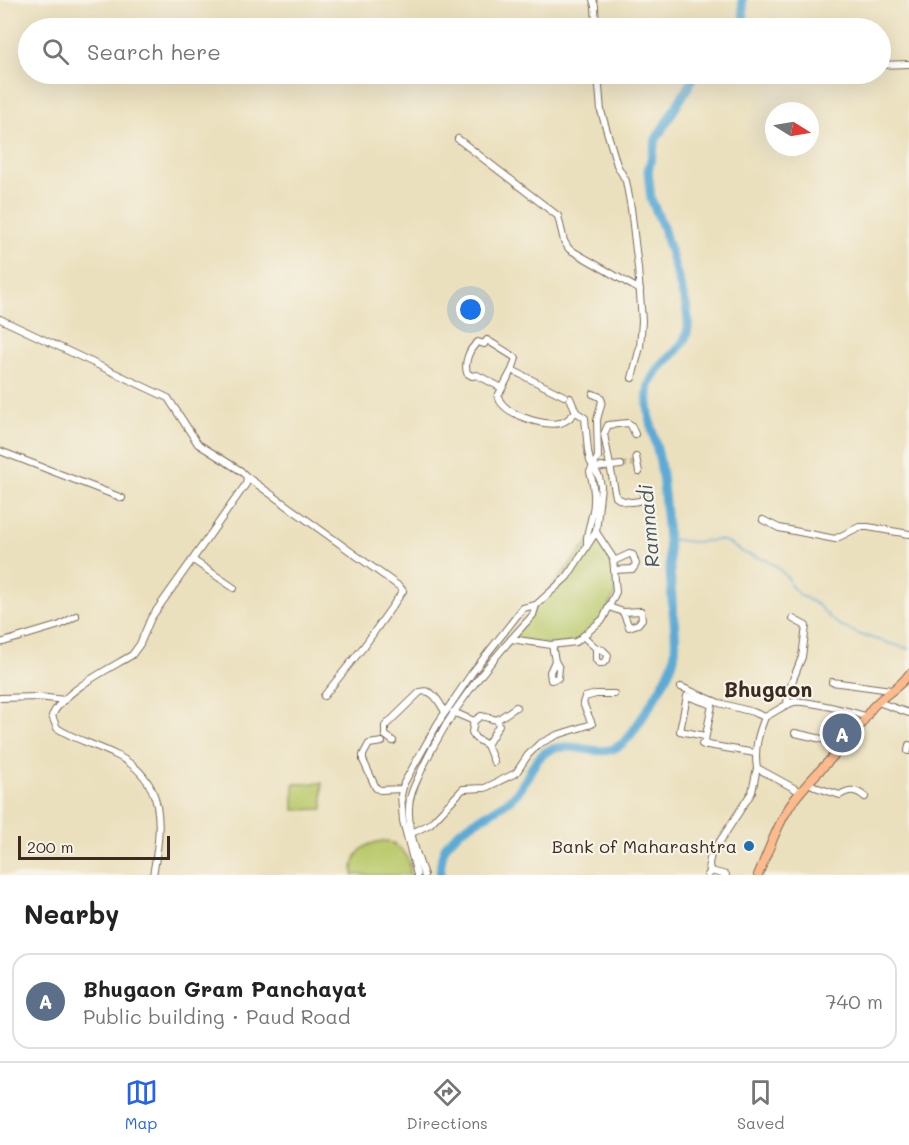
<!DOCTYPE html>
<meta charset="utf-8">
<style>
body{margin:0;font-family:Mali,sans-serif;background:#f6f6f6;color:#222}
.compass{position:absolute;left:765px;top:102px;width:54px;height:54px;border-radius:50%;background:#fff;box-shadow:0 6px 24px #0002;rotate:101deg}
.scale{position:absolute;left:18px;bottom:15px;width:152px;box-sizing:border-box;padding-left:6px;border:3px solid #3b2a1e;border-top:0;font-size:16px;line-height:21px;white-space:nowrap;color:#3b2a1e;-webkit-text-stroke:4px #f7f3e8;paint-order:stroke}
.you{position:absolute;left:471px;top:310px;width:21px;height:21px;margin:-15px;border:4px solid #fff;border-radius:50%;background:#1a73e8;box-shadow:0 0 0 9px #1a73e833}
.badge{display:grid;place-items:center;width:39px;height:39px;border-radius:50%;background:#2563eb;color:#fff;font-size:20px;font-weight:700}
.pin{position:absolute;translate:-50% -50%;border:3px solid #fff;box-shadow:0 2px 6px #0006}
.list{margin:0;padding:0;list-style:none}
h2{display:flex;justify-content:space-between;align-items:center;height:78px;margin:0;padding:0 24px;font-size:26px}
h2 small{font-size:20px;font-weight:400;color:#767676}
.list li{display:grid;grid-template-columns:39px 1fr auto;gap:18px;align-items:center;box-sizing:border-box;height:96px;margin:0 12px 12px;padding:0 12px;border:2px solid #e0e0e0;border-radius:18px}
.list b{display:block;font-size:22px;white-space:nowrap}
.list p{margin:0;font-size:20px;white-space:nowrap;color:#767676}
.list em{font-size:20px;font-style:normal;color:#767676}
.icon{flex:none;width:33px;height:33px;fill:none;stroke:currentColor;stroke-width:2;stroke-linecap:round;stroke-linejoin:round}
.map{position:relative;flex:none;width:909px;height:875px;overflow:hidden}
.search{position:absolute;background:#fff;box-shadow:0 6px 24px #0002;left:18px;right:18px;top:18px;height:66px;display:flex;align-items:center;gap:15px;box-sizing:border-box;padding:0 21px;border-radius:33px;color:#767676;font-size:22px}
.sheet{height:186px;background:#fff}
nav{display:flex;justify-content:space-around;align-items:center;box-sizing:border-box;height:84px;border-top:2px solid #e0e0e0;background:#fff;font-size:16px;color:#767676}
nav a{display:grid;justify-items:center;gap:3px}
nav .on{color:#2563eb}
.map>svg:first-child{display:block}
.green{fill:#bbca6d;stroke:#7b7a46;stroke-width:1.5}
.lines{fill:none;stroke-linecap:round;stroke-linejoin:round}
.stream{stroke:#5baad5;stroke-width:1.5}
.river{stroke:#5baad5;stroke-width:9}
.minor-tunnel{stroke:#c8bc9d;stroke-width:6;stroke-dasharray:6 3;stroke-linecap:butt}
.minor-casing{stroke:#796a56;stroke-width:8}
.major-casing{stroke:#796a56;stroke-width:10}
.minor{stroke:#fff;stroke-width:6}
.major{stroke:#fcba8d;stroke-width:8}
.poi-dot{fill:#1f6fb2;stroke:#f7f3e8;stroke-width:2}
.labels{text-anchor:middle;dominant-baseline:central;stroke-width:4.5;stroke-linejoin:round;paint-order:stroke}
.poi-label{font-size:18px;fill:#3b2a1e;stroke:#f7f3e8;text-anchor:end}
.water-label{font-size:20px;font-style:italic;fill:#46575e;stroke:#f7f3e8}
.quarter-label{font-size:21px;font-weight:bold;fill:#3b2a1e;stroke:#f7f3e8}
</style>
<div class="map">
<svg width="909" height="875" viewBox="0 0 909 875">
<rect width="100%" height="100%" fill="#f7f3e8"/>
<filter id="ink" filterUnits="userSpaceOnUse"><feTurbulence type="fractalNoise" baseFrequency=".0167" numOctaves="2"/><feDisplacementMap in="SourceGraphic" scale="12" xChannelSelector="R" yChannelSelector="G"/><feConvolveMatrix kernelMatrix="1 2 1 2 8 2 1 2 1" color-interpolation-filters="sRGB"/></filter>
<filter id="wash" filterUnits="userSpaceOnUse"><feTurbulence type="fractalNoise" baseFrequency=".008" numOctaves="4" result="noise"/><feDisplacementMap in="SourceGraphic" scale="24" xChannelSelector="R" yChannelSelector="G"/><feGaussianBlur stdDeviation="1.35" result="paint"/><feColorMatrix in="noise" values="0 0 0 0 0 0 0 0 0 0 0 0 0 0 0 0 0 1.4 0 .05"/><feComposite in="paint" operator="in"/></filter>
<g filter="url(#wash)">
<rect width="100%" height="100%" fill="#ebe0bd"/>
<!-- green -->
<g class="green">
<polygon points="596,532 613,558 616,592 603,619 576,642 551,645 511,639"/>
<polygon points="322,783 323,809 294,810 294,784"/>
<path d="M383 841C401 844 411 856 410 875H353C351 855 363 843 383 841Z"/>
</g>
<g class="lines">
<!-- stream -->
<polyline class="stream" points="668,539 693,542 719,540 727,542 744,553 766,560 776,566 788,578 791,586 800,595 818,605 831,619 841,626 861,635 909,649"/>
<!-- river -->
<g class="river">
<polyline points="742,0 745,28"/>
<path d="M440 875C441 863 441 850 450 841 468 820 498 813 516 794 529 779 533 756 552 749 579 739 605 766 629 737 640 722 671 674 674 658 678 639 673 618 672 599 669 555 667 511 661 468 657 442 646 418 648 392 650 364 684 356 688 328 689 320 687 312 686 305L663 227 651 199 648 171 656 139 696 74"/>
</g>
</g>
</g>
<g filter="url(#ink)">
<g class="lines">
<!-- minor-tunnel -->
<polyline class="minor-tunnel" points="621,465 637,463"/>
<!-- minor casing -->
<g class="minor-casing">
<g id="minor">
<polyline points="593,0 595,6 596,28"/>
<polyline points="880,65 909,64"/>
<polyline points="598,74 601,111 617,165 626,181 631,208 638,268 642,321 640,347 632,378"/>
<polyline points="458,139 558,216 564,241 569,249 640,290"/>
<path d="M0 319 168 398 198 444 241 471 247 477 246 484 151 618 140 644 132 655C109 669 63 691 52 716L57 728C75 740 97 745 116 755 167 780 162 826 153 875"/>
<polyline points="512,370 564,396"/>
<polyline points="570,398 576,412"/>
<path d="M635 434 631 425 628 423 608 425 604 434 616 497C624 503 633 503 643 500V492"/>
<polyline points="0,451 122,498"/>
<polyline points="636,457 639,472"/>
<polyline points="595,468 621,465"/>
<polyline points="247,477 400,587 403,591 365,645 324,696"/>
<polyline points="763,520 779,528 835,539 859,527 868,527 909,534"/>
<path d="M587 544C586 533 590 526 592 515 596 501 594 486 590 472L598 457 597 420 602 401 600 397 593 394"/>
<polyline points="193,560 234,588"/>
<polyline points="614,561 629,554 633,555 636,564 633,569 614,570"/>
<polyline points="609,607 623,612 641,611 642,619 638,624 629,627 623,612"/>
<polyline points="583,636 596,648 603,650 608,655 607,660 603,663 599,663 596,660 596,648"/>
<polyline points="511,639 551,645 576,642 603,619 616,592 613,558 596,532"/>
<polyline points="0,643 60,625 76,616"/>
<polyline points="552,645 555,661 559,668 558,678 551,680 550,672 555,661"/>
<polyline points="832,682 891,690"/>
<polyline points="681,687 719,703 753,712 765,717"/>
<polyline points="0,698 38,697 65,700"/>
<polyline points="878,702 909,713"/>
<polyline points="787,705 788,692 802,657 806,626 793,619"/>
<polyline points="453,712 474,721 481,716 497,720 499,725 487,745 475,738 472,732 474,721"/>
<polyline points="497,720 516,707"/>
<polyline points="795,733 844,744"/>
<path d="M393 741 385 735V726L420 692C433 688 439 702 445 712"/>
<polyline points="382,742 369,744 363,755 363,760 376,788 380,790 402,789"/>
<polyline points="702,744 755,753"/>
<polyline points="487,745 494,762"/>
<polyline points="704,745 712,705 687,696 680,731 705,736"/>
<polyline points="908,751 909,745"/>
<path d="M757 768C754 749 758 735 765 717 774 713 785 704 794 702 806 700 854 712 867 717"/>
<path d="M809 783 818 788 840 795C849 789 856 789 865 797"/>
<polyline points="412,833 430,824 463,789 485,788 516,773 528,755 539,744 557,735 592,724 583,703 585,697 596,694 614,694"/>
<polyline points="710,873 709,863 711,855 752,792 757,768 801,792"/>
<path d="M417 875 403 821 401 795 404 783 438 723 472 673 523 608 536 605 567 577 596 532 601 486 599 477 590 461 588 451 585 418 576 412C571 416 567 422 560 423 544 427 502 414 498 396L512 370 516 358 487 340 484 344 478 342C469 349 464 362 467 373L472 376 477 375 502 388"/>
<path d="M424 875C416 854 408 830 409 808 409 794 417 781 422 769 449 711 489 662 533 615L536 605"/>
<polyline points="708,875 711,871 726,875"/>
</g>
</g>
<!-- major casing -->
<g class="major-casing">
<path id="major" d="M758 875C769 850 778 822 794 800 817 769 850 745 869 712 879 696 900 689 909 674"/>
</g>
<!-- minor -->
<use href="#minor" class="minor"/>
<!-- major -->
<use href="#major" class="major"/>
</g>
</g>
<!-- markers -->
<circle class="poi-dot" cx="749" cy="846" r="6"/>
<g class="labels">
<!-- poi labels -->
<g class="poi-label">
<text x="737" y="846">Bank of Maharashtra</text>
</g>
<!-- water labels -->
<g class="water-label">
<text transform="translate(648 526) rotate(-95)">Ramnadi</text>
</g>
<!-- quarter labels -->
<g class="quarter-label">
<text x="768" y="688">Bhugaon</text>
</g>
</g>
</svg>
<svg class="compass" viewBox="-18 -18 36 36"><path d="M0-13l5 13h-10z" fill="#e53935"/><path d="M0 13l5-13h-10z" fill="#767676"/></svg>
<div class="scale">200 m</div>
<div class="you"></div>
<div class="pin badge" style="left:842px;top:733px;background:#5c6f8a">A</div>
<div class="search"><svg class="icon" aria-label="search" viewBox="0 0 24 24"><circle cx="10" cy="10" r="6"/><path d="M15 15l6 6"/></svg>Search here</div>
</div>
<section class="sheet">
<h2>Nearby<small></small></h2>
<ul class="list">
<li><span class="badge" style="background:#5c6f8a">A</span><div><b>Bhugaon Gram Panchayat</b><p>Public building · Paud Road</p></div><em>740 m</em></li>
</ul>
</section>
<nav>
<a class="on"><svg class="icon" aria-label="map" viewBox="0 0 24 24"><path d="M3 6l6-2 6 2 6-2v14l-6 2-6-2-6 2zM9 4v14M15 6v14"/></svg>Map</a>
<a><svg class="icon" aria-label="directions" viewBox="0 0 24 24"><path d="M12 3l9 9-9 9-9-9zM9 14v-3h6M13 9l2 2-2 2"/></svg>Directions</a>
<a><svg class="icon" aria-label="saved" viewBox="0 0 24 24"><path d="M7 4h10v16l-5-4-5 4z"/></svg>Saved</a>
</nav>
